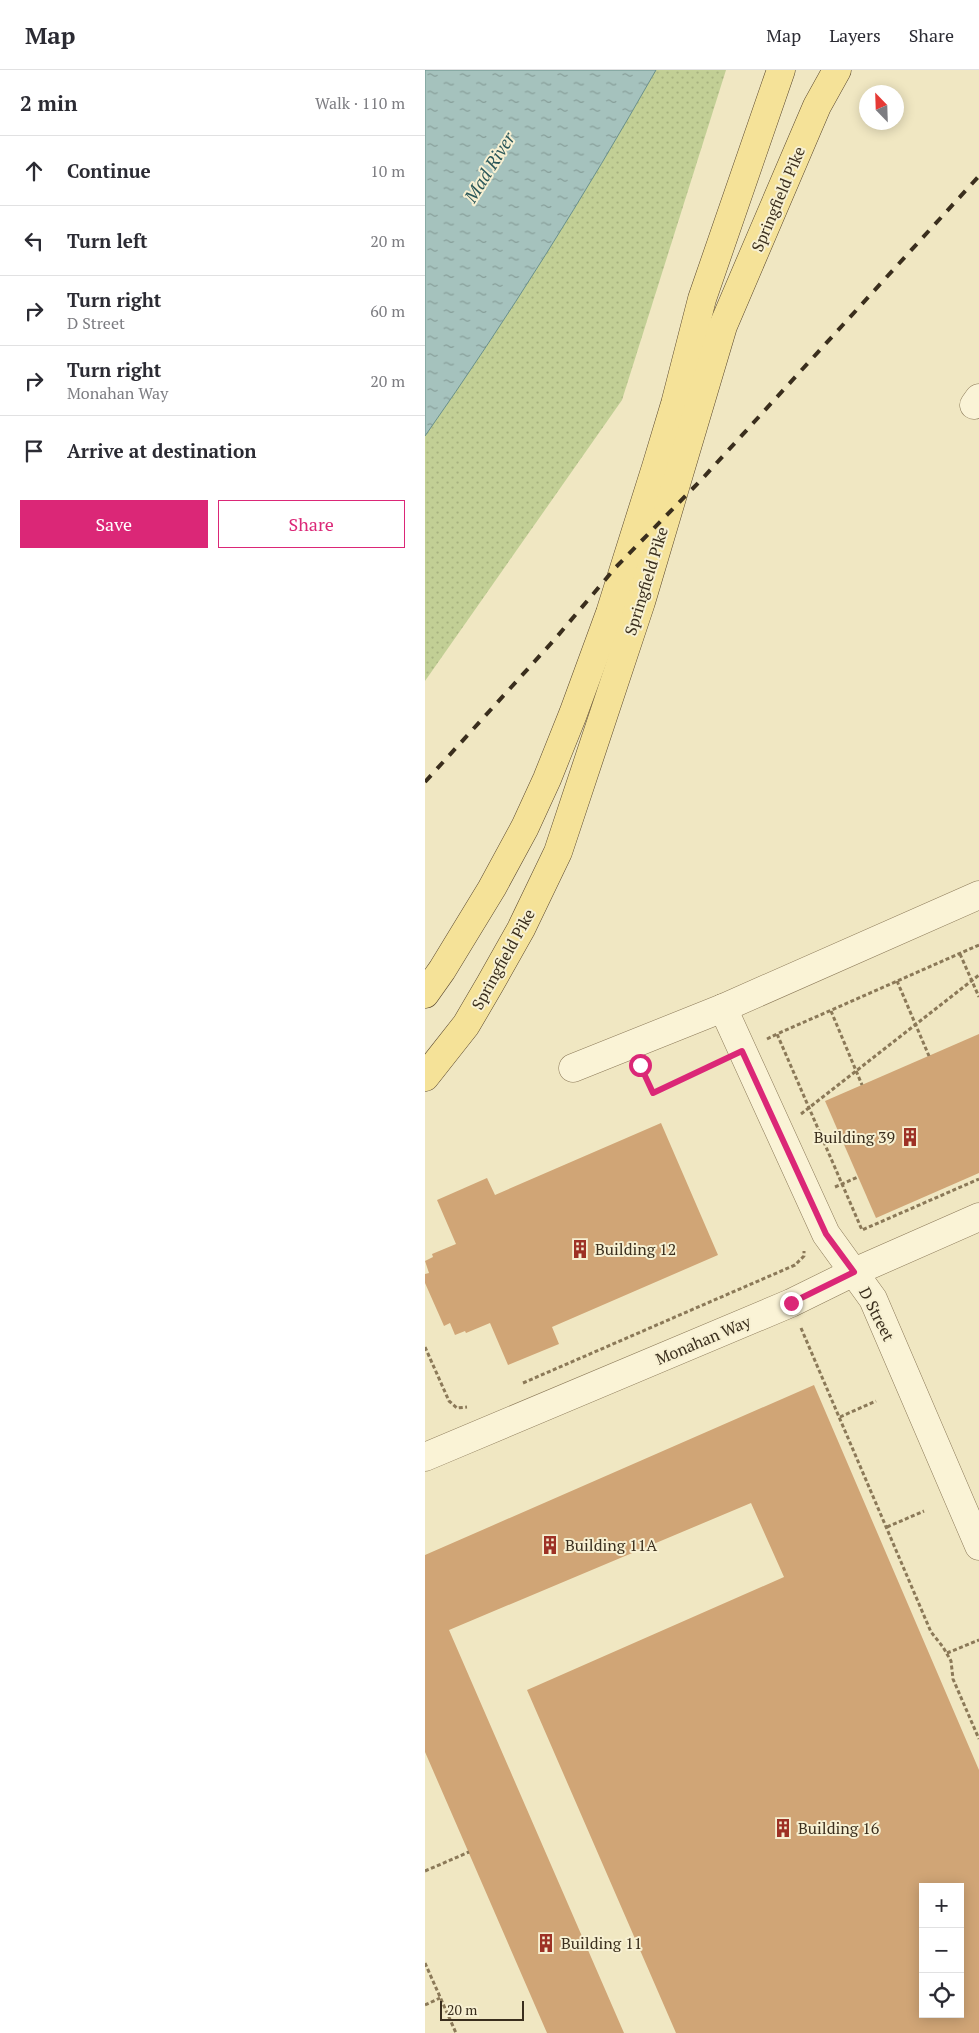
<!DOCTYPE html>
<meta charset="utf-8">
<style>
body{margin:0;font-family:"PT Serif",serif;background:#f2f2f3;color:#2b2b33}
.controls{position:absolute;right:15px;bottom:15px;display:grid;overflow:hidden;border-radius:0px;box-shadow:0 2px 12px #0003}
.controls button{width:45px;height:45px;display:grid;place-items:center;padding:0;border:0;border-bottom:1px solid #e1e1e2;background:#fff;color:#2b2b33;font:25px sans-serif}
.compass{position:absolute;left:434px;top:15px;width:45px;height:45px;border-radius:50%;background:#fff;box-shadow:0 2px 12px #0003;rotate:337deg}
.scale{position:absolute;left:15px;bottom:12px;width:84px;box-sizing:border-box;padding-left:5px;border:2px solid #3a2e1d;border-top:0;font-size:14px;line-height:18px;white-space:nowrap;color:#3a2e1d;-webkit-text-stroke:4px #f7f0d2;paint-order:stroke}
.stop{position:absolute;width:15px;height:15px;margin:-11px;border:4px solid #db2777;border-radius:50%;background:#fff}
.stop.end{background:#db2777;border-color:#fff;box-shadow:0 1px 5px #0008}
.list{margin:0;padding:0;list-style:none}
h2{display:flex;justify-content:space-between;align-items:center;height:65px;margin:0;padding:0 20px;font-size:21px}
h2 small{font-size:16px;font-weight:400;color:#7c7c81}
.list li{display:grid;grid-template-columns:32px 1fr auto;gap:15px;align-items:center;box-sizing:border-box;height:70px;padding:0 20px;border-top:1px solid #e1e1e2}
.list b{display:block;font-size:19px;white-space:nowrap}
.list p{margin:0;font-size:16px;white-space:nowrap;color:#7c7c81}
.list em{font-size:16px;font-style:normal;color:#7c7c81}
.actions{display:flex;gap:10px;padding:15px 20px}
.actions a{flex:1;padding:11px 0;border:1px solid #db2777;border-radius:0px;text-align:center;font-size:18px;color:#db2777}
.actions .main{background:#db2777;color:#fff}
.icon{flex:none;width:28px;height:28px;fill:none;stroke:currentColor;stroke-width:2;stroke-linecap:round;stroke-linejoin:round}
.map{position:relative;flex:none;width:554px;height:1963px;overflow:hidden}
header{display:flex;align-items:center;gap:30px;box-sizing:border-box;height:70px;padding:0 25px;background:#fff;border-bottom:1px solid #e1e1e2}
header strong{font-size:24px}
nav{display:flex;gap:28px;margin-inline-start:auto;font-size:18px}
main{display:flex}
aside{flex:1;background:#fff}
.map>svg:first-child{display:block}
.grass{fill:url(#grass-dots)}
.water{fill:url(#water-ripples);stroke:#6b918c}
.building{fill:#d0a576;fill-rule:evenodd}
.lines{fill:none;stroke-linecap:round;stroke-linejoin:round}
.minor-casing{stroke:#8b7958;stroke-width:29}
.major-casing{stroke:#58462d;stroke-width:29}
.path{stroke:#8b7958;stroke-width:3;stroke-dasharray:4 2.5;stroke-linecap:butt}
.minor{stroke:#faf3d6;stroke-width:28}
.major{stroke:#f5e298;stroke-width:28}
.rail{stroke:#3a2e1d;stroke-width:4;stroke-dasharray:9 9;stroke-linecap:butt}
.route{stroke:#db2777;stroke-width:6}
.labels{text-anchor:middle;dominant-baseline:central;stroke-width:4;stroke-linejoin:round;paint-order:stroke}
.street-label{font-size:16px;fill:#3a2e1d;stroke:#f7f0d2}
.poi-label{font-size:16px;fill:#3a2e1d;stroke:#f7f0d2;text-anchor:start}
.water-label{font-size:18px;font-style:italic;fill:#2c585a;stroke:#f7f0d2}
</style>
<header>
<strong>Map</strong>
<nav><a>Map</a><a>Layers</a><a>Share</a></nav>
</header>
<main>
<aside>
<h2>2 min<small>Walk · 110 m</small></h2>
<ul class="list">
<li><svg class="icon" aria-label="ahead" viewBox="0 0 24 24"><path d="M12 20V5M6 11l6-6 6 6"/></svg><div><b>Continue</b></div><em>10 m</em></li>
<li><svg class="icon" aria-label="left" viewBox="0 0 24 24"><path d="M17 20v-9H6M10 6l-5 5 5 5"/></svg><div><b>Turn left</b></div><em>20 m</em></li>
<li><svg class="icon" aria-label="right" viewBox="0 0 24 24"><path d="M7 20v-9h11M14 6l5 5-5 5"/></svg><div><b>Turn right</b><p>D Street</p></div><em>60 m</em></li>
<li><svg class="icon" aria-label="right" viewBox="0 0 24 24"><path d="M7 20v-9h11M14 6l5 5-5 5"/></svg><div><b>Turn right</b><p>Monahan Way</p></div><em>20 m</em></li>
<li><svg class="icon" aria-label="arrive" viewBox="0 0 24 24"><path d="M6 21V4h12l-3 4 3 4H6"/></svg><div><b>Arrive at destination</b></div></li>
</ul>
<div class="actions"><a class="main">Save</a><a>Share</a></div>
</aside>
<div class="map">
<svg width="554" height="1963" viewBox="0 0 554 1963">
<defs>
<pattern id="grass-dots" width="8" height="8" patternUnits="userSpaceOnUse" patternTransform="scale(1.25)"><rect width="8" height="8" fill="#c2cf95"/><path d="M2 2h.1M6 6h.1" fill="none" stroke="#a7b280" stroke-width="1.8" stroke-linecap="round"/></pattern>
<pattern id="water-ripples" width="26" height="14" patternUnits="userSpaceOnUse" patternTransform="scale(1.25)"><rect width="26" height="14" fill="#a5c2bd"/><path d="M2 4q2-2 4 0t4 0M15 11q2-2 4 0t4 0" fill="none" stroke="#879e99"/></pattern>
</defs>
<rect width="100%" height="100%" fill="#f0e7c2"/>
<!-- grass -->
<polygon class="grass" points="0,0 301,0 197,330 0,611"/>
<!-- water -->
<path class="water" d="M0 0H231C160 125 83 248 0 366Z"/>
<!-- building -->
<g class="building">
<polygon points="554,964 554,1103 451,1148 400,1031"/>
<polygon points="236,1053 293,1185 127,1257 134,1274 83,1295 65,1253 41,1263 40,1261 30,1265 25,1253 19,1256 0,1213 0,1204 4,1203 0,1191 8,1187 7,1184 31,1174 12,1130 62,1108 70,1125"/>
<path d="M389 1315 554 1700V1963H251L102 1620 359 1507 326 1433 24 1560 199 1963H122L0 1682V1485ZM498 1817H535V1944H498Z"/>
</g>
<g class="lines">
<!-- minor casing -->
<g class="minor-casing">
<g id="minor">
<polyline points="549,335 554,328"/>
<polyline points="298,938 401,1164 448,1229 554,1476"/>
<polyline points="148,998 298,938 554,825"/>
<polyline points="0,1387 366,1233 429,1202 554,1147"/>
</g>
</g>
<!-- major casing -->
<g class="major-casing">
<g id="major">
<polyline points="0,924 17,900 67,818 100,757 122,709 148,644 185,543 231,397 250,334 277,229 356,0"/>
<polyline points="0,1007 41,955 65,914 96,859 133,782 216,532 298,256 392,36 412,0"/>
</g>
</g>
<!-- path -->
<g class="path">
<polyline points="554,875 352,964 437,1160 554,1109"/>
<polyline points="535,884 554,927"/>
<polyline points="472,911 504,986"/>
<polyline points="406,941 437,1015"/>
<polyline points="342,969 352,964"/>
<polyline points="218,1001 228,1023 293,993"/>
<polyline points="376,1044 554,905"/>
<polyline points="410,1117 433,1107"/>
<polyline points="376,1258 506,1562 518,1577 526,1591 528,1609 554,1669"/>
<polyline points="0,1277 24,1331 32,1338 42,1337"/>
<polyline points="98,1313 370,1195 379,1186 379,1181"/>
<polyline points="415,1347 451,1331"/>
<polyline points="462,1457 499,1441"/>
<polyline points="522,1583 554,1570"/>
<polyline points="0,1801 44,1782"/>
<polyline points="0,1893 31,1963"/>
<polyline points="0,1935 15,1928"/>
</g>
<!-- minor -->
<use href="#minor" class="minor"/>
<!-- major -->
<use href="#major" class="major"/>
<!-- rail -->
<polyline class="rail" points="0,712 130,569 191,497 277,409 554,106"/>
</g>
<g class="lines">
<!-- route -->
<polyline class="route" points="215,995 228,1023 317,981 401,1164 429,1202 366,1233"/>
</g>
<!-- icons -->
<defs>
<g id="building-bare" transform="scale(1.5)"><path d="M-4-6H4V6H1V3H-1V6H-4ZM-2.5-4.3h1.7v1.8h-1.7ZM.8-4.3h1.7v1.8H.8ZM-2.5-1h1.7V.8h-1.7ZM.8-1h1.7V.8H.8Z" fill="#9d3125" stroke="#f7f0d2" stroke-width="2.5" paint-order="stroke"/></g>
</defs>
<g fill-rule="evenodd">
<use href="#building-bare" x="485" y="1067"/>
<use href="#building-bare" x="155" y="1179"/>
<use href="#building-bare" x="125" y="1475"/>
<use href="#building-bare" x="358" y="1758"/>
<use href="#building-bare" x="121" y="1873"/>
</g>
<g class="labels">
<!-- street labels -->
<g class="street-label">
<text transform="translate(353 129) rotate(-67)">Springfield Pike</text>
<text transform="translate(221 511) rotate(-73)">Springfield Pike</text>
<text transform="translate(78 889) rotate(-61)">Springfield Pike</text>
<text transform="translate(452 1244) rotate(63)">D Street</text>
<text transform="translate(278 1270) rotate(-23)">Monahan Way</text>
</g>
<!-- poi labels -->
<g class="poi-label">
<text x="470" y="1067" text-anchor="end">Building 39</text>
<text x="170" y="1179">Building 12</text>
<text x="140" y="1475">Building 11A</text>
<text x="373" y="1758">Building 16</text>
<text x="136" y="1873">Building 11</text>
</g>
<!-- water labels -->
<g class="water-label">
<text transform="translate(64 97) rotate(-58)">Mad River</text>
</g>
</g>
</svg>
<div class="controls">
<button>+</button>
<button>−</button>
<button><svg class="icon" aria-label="locate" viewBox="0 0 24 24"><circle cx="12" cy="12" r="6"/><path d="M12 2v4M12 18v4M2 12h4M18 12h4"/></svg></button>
</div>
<svg class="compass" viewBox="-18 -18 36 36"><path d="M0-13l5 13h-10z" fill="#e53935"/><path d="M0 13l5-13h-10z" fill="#7c7c81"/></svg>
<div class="scale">20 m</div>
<div class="stop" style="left:215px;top:995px"></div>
<div class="stop end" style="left:366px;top:1233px"></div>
</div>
</main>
